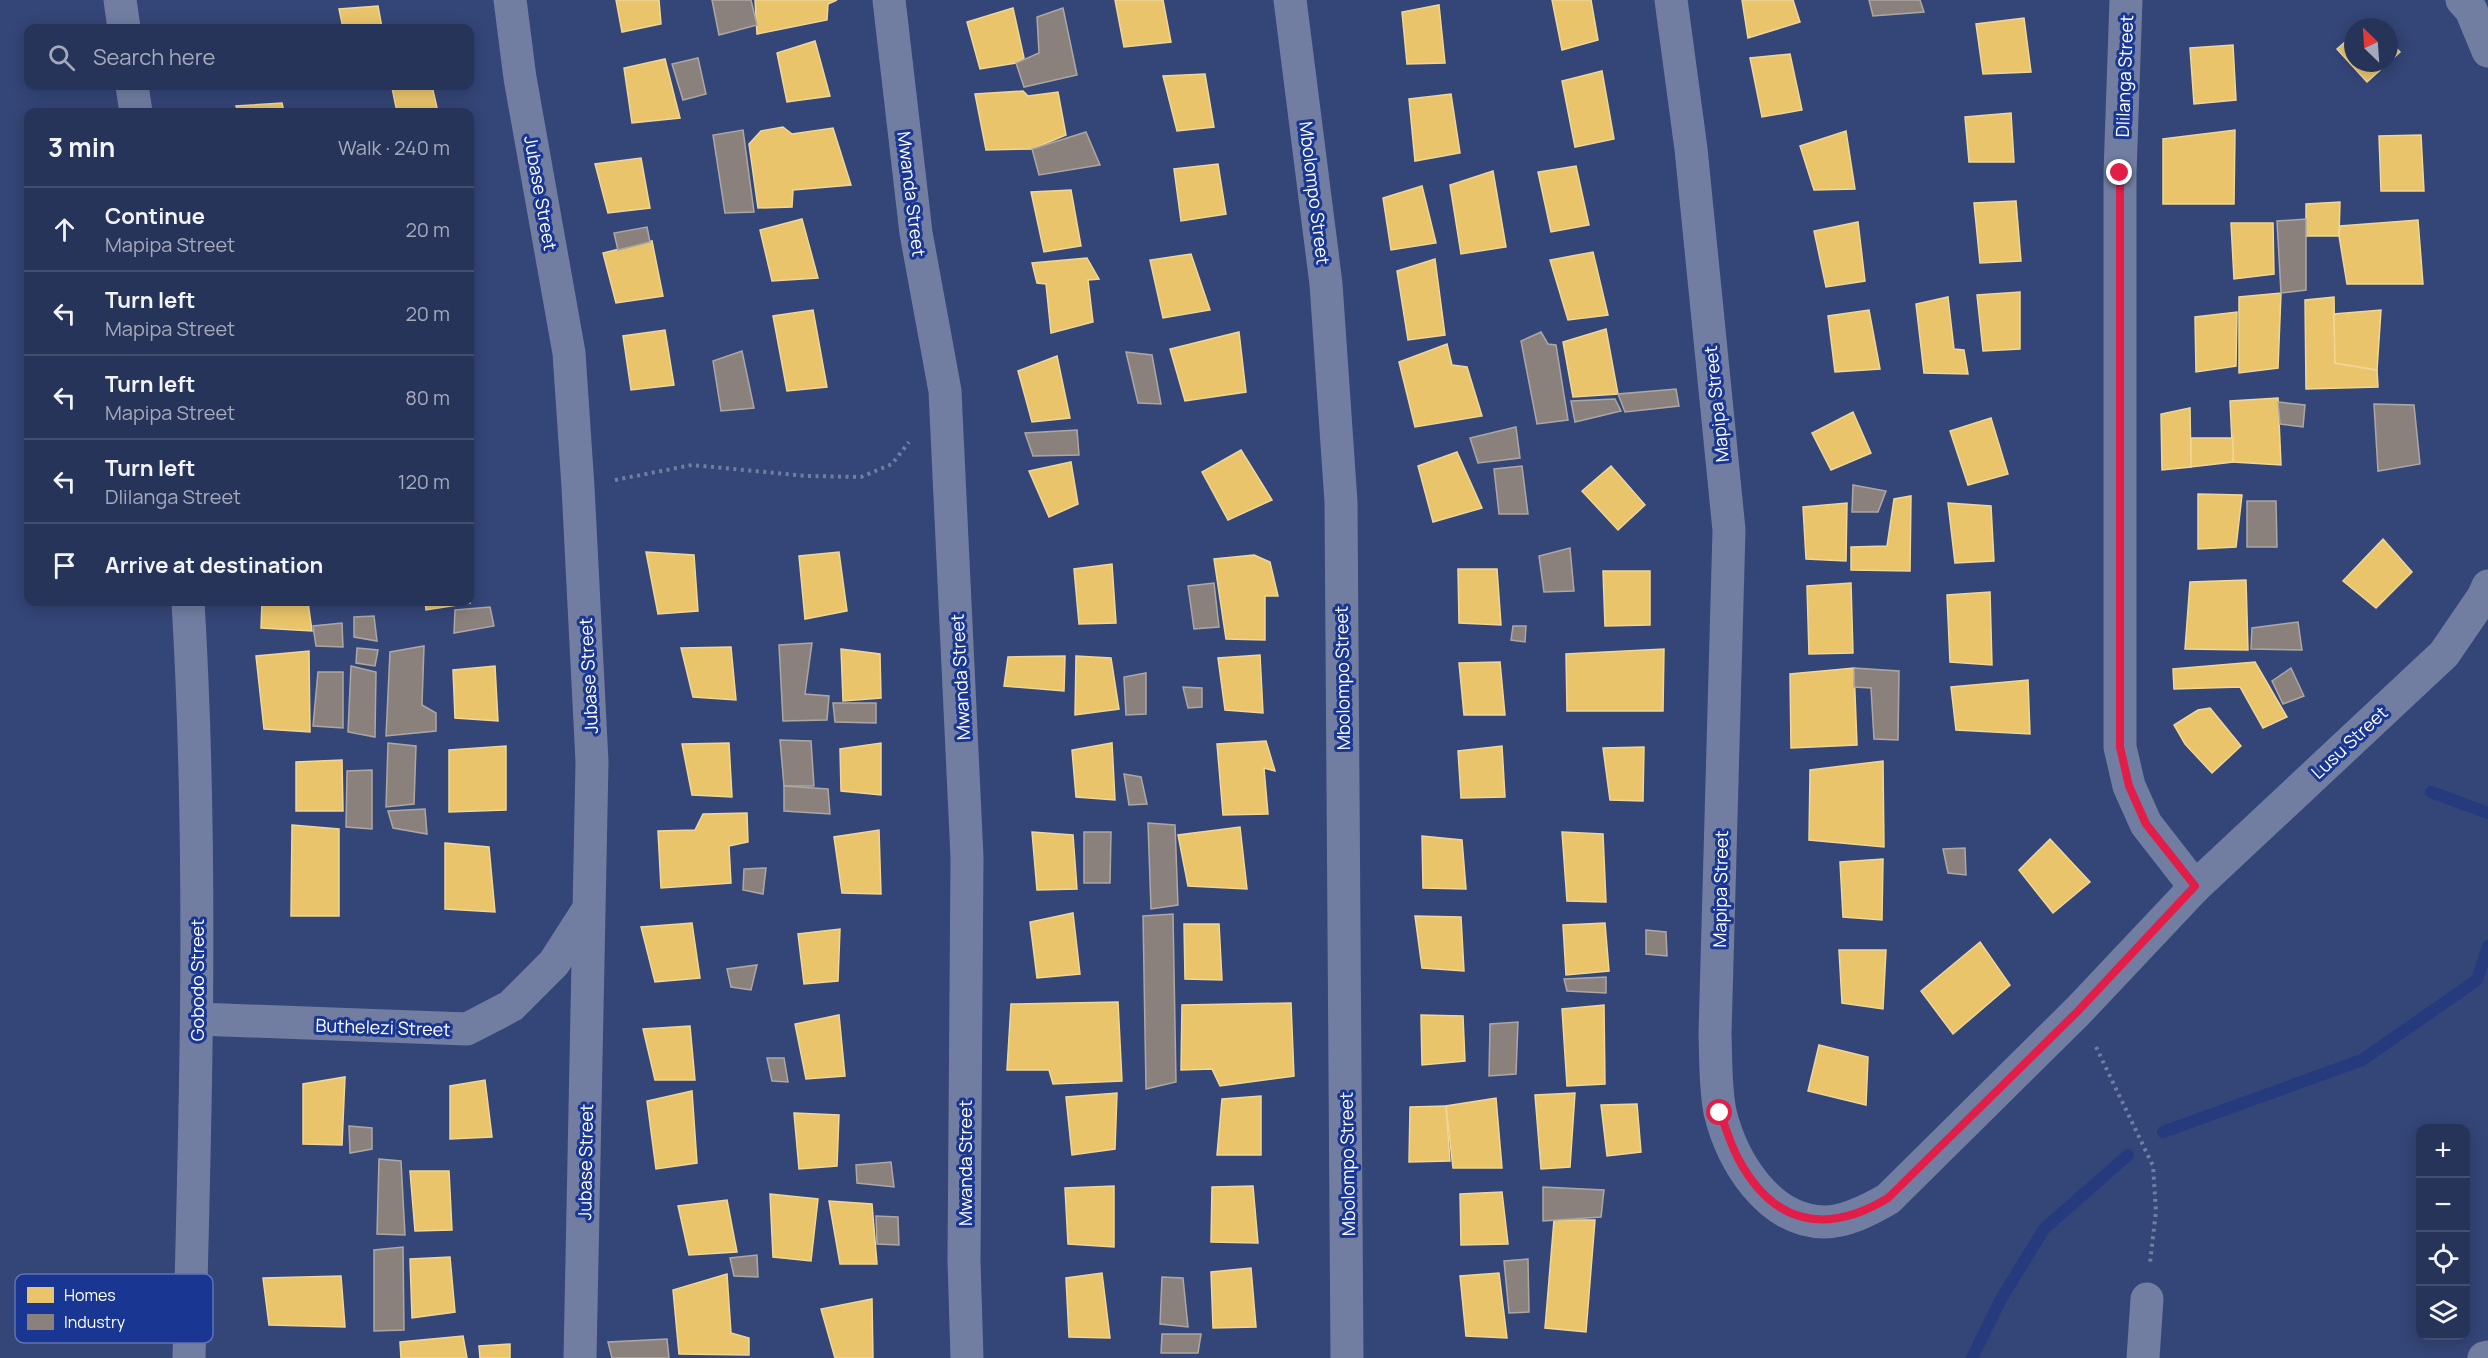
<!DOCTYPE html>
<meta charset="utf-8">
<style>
body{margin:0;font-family:Manrope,sans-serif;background:#333f62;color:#f1f3f6}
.controls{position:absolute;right:18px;bottom:18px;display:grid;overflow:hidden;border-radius:12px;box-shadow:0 3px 15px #0003}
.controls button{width:54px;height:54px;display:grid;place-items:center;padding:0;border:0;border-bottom:2px solid #434f6f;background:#273459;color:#f1f3f6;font:30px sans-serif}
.compass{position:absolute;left:2344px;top:18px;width:54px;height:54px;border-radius:50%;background:#273459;box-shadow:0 3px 15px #0003;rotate:335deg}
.stop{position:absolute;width:18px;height:18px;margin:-14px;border:4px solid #e11d48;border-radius:50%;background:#fff}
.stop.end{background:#e11d48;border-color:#fff;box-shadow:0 2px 6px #0008}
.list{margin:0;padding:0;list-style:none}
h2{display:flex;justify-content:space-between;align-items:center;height:78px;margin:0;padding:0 24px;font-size:26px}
h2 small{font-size:20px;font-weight:400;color:#a4aaba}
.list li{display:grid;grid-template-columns:39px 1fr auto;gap:18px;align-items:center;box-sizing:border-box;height:84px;padding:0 24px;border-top:2px solid #434f6f}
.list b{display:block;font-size:22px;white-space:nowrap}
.list p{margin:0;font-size:20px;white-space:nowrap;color:#a4aaba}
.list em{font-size:20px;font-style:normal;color:#a4aaba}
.icon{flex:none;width:33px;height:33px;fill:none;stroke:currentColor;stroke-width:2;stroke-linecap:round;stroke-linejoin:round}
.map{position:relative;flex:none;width:2488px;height:1358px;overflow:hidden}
.search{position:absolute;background:#273459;box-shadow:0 3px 15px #0003;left:24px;top:24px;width:450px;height:66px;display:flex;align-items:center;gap:15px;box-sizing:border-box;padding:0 21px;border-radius:12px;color:#a4aaba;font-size:22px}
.panel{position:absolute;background:#273459;box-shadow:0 3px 15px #0003;left:24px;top:108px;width:450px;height:498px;border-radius:12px}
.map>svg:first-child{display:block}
.homes{fill:#e9c46a;stroke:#f0d697;stroke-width:1.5}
.industry{fill:#8a817c;stroke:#ada7a3;stroke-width:1.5}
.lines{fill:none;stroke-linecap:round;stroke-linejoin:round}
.stream{stroke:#253b7e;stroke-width:12}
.path{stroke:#717ea2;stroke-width:4;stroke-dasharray:3 4.5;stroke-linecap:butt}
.street{stroke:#717ea2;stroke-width:33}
.route{stroke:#e11d48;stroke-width:8}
.labels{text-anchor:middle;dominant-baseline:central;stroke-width:6;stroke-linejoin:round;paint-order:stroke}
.street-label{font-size:18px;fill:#fff;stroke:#193792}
.key{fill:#193792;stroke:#5e73b3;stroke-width:1.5}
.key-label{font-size:16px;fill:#fff}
</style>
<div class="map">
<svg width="2488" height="1358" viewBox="0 0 2488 1358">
<rect width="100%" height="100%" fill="#344577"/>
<!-- homes -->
<g class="homes">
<polygon points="616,0 659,0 661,24 622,32"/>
<polygon points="755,0 837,0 828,4 827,20 757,34"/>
<polygon points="1115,0 1163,0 1171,42 1124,47"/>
<polygon points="1552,0 1591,0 1598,40 1562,50"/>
<polygon points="1742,0 1793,0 1800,22 1748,38"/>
<polygon points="1439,5 1445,63 1407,64 1402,12"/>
<polygon points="378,6 382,28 343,28 339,9"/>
<polygon points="1013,8 1024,58 1016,63 980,69 967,22"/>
<polygon points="2024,18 2031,72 1983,74 1976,24"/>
<polygon points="2353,35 2353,63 2388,63 2367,82 2337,49"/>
<polygon points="815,41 830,96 787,102 777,53"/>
<polygon points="2389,41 2400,52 2389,62"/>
<polygon points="2233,45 2236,100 2194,104 2190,48"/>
<polygon points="1790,54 1802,110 1762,117 1750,58"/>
<polygon points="665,59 680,118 632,123 624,68"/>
<polygon points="1602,71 1614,139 1575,147 1562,81"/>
<polygon points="1205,74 1214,127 1177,131 1163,76"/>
<polygon points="407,86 432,86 438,112 397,112 392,88"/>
<polygon points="1023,91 1028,96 1058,92 1066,135 1032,149 986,150 975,94"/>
<polygon points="1451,94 1460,153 1415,161 1409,99"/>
<polygon points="282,103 284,112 238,112 236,106"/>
<polygon points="2011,113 2014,162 1969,162 1965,117"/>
<polygon points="783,127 792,134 833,128 851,185 793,190 792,207 758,208 749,144 761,131"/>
<polygon points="2235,130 2234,204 2163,204 2163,139"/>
<polygon points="1846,131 1855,189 1814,190 1800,146"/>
<polygon points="2421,135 2424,191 2381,191 2379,136"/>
<polygon points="641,158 650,208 608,213 595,164"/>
<polygon points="1218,164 1226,214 1181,221 1174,169"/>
<polygon points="1576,166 1589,225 1551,232 1538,172"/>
<polygon points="1493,171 1506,247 1461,254 1450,185"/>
<polygon points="1422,186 1436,243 1391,250 1383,198"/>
<polygon points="1071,190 1081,246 1044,252 1031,192"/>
<polygon points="2016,201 2021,261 1980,263 1974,203"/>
<polygon points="2340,202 2339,236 2306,236 2306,204"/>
<polygon points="802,219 818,278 772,281 760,230"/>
<polygon points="2418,220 2423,284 2347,284 2339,236 2340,226"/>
<polygon points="1858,222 1865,281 1826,287 1814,231"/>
<polygon points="2231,223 2273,223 2274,274 2234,279"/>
<polygon points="652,241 663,296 616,303 603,253"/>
<polygon points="1593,252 1608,315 1568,320 1550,260"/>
<polygon points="1191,254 1210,310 1163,318 1150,260"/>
<polygon points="1087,258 1099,279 1088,280 1093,322 1051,333 1046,284 1037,283 1032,263"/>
<polygon points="1435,259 1445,335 1408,340 1397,271"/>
<polygon points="2020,292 2020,349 1983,351 1977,295"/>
<polygon points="2281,293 2278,368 2239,373 2239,297"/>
<polygon points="1948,297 1954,349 1964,350 1968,374 1924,373 1916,304"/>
<polygon points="2334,297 2335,363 2377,370 2378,387 2306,389 2305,300"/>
<polygon points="813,310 827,387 787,391 773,316"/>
<polygon points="1869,310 1880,369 1835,372 1828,316"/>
<polygon points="2381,310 2377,370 2335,363 2334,314"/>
<polygon points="2237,312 2236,366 2196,372 2195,317"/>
<polygon points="1606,329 1618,394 1573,397 1563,342"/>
<polygon points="665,330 674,385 631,390 623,336"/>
<polygon points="1239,332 1246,392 1185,401 1170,349"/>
<polygon points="1447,344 1452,365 1467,367 1482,416 1415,427 1399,362"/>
<polygon points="1057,356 1070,418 1032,422 1018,371"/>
<polygon points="2278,398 2281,465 2233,462 2230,401"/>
<polygon points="2190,408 2191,467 2162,470 2161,414"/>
<polygon points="1853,412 1871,453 1831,470 1812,433"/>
<polygon points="1991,418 2008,474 1968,485 1950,431"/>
<polygon points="2191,438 2233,438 2233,462 2191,467"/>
<polygon points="1241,450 1272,500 1228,520 1202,472"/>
<polygon points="1457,452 1482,508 1433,522 1418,466"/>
<polygon points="1071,462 1078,504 1049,517 1029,471"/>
<polygon points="1611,466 1645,505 1618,530 1582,491"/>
<polygon points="2198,494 2242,495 2236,547 2198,549"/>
<polygon points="1911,496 1910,571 1851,570 1851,547 1887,546 1894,499"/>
<polygon points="1847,503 1846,561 1806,559 1803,507"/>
<polygon points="1948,503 1991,506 1994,561 1955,563"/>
<polygon points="2383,539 2412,572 2376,608 2343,581"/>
<polygon points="646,552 694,555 698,611 658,614"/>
<polygon points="839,552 847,611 805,619 799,556"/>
<polygon points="1254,555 1270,562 1278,596 1265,596 1265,640 1226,639 1214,559"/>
<polygon points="1112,564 1116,623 1079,624 1074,569"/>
<polygon points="1458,569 1497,569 1501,625 1459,623"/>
<polygon points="1603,571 1650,571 1650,625 1605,626"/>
<polygon points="2246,580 2248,650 2185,649 2190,582"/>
<polygon points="1851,583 1853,653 1809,654 1807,586"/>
<polygon points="1990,592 1992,665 1950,662 1947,595"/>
<polygon points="470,599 470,603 426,610 425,602 470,602"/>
<polygon points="262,602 308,602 312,631 261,628"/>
<polygon points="731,647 736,700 693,697 681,648"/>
<polygon points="841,649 880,654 881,698 843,701"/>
<polygon points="1664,649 1663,711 1567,711 1566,654"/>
<polygon points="309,651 310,732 264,729 256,656"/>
<polygon points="1260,655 1263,713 1225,710 1218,658"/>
<polygon points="1065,656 1064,691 1004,686 1008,657"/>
<polygon points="1076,656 1111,658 1119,709 1075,715"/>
<polygon points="1500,662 1505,715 1464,715 1459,663"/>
<polygon points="2255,662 2287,717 2263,728 2240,687 2174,689 2173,669"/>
<polygon points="495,666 498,721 455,718 453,670"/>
<polygon points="1854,668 1857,745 1791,748 1790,674"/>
<polygon points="2028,680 2030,734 1956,730 1951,687"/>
<polygon points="2210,708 2241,746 2212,773 2185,744 2174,725 2198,710"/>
<polygon points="1266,741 1275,771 1264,768 1268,814 1223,815 1217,744"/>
<polygon points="729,743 732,797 692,795 682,744"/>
<polygon points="881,743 881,795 841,791 840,749"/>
<polygon points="1112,743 1115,800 1076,797 1072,750"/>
<polygon points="506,746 506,810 449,812 449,750"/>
<polygon points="1502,746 1505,797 1461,798 1458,751"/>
<polygon points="1644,747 1643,801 1610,800 1603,748"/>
<polygon points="342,760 343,811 296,811 296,762"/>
<polygon points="1883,761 1884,847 1809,840 1810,770"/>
<polygon points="747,813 748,842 729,846 731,883 661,888 658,831 695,830 703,814"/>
<polygon points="292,825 339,829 339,916 291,916"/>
<polygon points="1240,827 1247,889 1188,886 1178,835"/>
<polygon points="879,830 881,894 842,893 834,837"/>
<polygon points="1032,832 1073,835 1077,889 1037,890"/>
<polygon points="1562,832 1603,834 1606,902 1567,901"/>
<polygon points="1422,836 1462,840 1466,889 1423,888"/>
<polygon points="2050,839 2090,882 2053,913 2019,870"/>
<polygon points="445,843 489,847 495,912 445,909"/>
<polygon points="1883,859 1882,920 1843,917 1840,862"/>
<polygon points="1073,913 1080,974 1037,978 1030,922"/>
<polygon points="1415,916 1461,917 1464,971 1422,968"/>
<polygon points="692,923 700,978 655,982 641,927"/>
<polygon points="1605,923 1609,971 1566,975 1563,925"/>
<polygon points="1184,924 1219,924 1222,980 1185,979"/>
<polygon points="840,929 838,981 804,984 798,934"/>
<polygon points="1980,942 2010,985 1953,1034 1921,991"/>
<polygon points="1839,950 1886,950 1883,1009 1842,1003"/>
<polygon points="1118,1002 1122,1081 1053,1084 1049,1070 1007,1070 1011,1004"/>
<polygon points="1291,1003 1294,1076 1220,1086 1212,1069 1181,1070 1182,1005"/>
<polygon points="1604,1005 1605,1084 1567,1086 1562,1009"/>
<polygon points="839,1015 845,1076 806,1079 795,1024"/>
<polygon points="1421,1015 1463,1016 1465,1061 1422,1065"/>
<polygon points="690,1026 695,1080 655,1080 643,1029"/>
<polygon points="1819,1045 1868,1057 1866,1105 1808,1091"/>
<polygon points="345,1077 342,1145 303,1144 303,1084"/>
<polygon points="485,1080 492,1137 450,1139 450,1086"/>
<polygon points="692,1091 697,1163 656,1169 647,1101"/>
<polygon points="1117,1093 1115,1149 1072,1155 1066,1097"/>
<polygon points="1575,1093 1570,1167 1541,1169 1535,1095"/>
<polygon points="1261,1096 1261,1155 1217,1155 1222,1099"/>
<polygon points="1496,1098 1502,1168 1453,1168 1446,1106"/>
<polygon points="1637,1104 1641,1152 1607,1156 1601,1105"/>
<polygon points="1446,1106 1450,1161 1409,1162 1410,1107"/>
<polygon points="794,1113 839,1115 837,1166 799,1169"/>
<polygon points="410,1171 449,1171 452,1230 415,1231"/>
<polygon points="1114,1186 1114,1247 1068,1244 1065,1188"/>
<polygon points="1253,1186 1258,1243 1211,1242 1212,1187"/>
<polygon points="1502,1192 1508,1244 1461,1245 1460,1194"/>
<polygon points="770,1194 818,1199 811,1261 773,1257"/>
<polygon points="727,1200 737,1252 689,1255 678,1206"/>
<polygon points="829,1201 872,1204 877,1264 840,1264"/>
<polygon points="1554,1220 1595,1220 1586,1332 1545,1328"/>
<polygon points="450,1257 455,1312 412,1318 410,1259"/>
<polygon points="1251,1268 1256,1327 1213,1328 1211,1272"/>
<polygon points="1102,1273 1110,1338 1069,1337 1066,1278"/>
<polygon points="1499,1273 1507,1338 1466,1336 1460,1276"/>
<polygon points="727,1274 731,1333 749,1338 749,1355 679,1354 673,1290"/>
<polygon points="341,1276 345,1327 269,1325 263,1278"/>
<polygon points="872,1299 873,1358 835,1358 821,1309"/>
<polygon points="463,1336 467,1358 401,1358 400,1342"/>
<polygon points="510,1344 510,1358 480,1358 479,1346"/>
</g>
<!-- industry -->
<g class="industry">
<polygon points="712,0 751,0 757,25 719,35"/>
<polygon points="1869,0 1920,0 1924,12 1873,16"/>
<polygon points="1063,8 1077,75 1024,87 1016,63 1039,53 1037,17"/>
<polygon points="698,58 706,94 683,100 672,64"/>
<polygon points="743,130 754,212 725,213 713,135"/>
<polygon points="1086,132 1100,165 1039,175 1032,149"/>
<polygon points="2306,219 2306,290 2281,293 2277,221"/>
<polygon points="647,227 650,242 618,250 614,233"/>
<polygon points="1541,332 1548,344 1556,345 1568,420 1537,424 1521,341"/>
<polygon points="742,351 754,408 721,411 713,361"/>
<polygon points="1126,352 1152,355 1161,404 1138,403"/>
<polygon points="1676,389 1679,406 1625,412 1618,394"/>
<polygon points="1615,399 1621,411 1575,422 1571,401"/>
<polygon points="2278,402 2305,405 2303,427 2280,424"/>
<polygon points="2374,404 2414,405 2420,464 2378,471"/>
<polygon points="1516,427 1520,458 1478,463 1470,438"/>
<polygon points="1077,430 1079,455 1033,456 1025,433"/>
<polygon points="1522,466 1528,514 1499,514 1494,469"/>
<polygon points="1853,485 1886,491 1878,512 1852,512"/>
<polygon points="2247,501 2276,501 2277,547 2247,547"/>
<polygon points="1570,548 1574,591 1544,592 1539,556"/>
<polygon points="1214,583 1219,627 1194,629 1188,586"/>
<polygon points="490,607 494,626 454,633 455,610"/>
<polygon points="374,616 377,641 354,637 354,617"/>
<polygon points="2298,622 2302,650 2251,649 2252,628"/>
<polygon points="342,623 343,647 316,646 313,626"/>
<polygon points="1513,626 1526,626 1525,642 1511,640"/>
<polygon points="812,643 805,694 829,696 827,720 783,721 779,645"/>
<polygon points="424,646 422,705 436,713 436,731 386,736 390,652"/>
<polygon points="357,648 378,650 375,666 356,663"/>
<polygon points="351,666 376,672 375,737 348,732"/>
<polygon points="1854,668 1899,671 1898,740 1874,739 1871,688 1854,687"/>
<polygon points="2291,668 2304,696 2283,704 2272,681"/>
<polygon points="318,672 343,672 343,728 313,726"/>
<polygon points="1146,673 1146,714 1126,715 1124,677"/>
<polygon points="1183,687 1202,688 1202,707 1188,708"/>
<polygon points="833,703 876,703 876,723 835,722"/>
<polygon points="780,740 811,741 814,786 784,786"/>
<polygon points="388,743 416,746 414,804 386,807"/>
<polygon points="372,770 372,829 346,827 347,771"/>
<polygon points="1124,774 1141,777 1147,804 1129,805"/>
<polygon points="784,786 828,789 830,814 784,811"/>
<polygon points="425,809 427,834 393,828 388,811"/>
<polygon points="1148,823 1175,825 1178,905 1151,909"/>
<polygon points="1084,832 1111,832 1110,883 1084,883"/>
<polygon points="1965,848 1966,875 1948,873 1943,849"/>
<polygon points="766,868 763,894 743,890 744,869"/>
<polygon points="1173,914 1176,1082 1146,1089 1143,916"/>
<polygon points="1646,930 1666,932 1667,956 1646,954"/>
<polygon points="757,965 751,990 731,987 727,969"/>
<polygon points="1606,977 1606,993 1567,991 1564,979"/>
<polygon points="1518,1022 1516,1074 1489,1076 1490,1024"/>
<polygon points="767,1058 784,1058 788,1082 772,1081"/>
<polygon points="349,1126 372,1128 372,1149 350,1153"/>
<polygon points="379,1159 401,1161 405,1235 377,1234"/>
<polygon points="891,1162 894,1187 857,1183 856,1165"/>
<polygon points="1543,1187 1604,1190 1601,1217 1543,1221"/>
<polygon points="876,1216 898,1217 899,1245 877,1244"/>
<polygon points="403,1247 404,1330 374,1331 374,1250"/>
<polygon points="757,1255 758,1277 734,1276 730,1258"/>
<polygon points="1528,1259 1529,1312 1509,1313 1504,1261"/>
<polygon points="1162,1277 1183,1278 1188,1327 1160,1324"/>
<polygon points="1162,1334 1201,1334 1198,1353 1161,1353"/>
<polygon points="667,1339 669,1358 612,1358 608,1342"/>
</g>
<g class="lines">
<!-- stream -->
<g class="stream">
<polyline points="2431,792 2488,813"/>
<polyline points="2163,1132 2362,1060 2477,980 2488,946"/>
<polyline points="1972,1358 2001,1299 2044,1229 2128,1155"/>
</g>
<!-- path -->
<g class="path">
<polyline points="615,480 692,465 807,476 861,477 892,464 909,442"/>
<polyline points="2096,1047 2153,1166 2156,1211 2150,1263"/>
</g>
<!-- street -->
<g class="street">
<polyline points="120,0 124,28"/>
<polyline points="510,0 520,78 569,353 578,487 592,762 580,1358"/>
<polyline points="889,0 916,233 945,391 967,857 964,1261 967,1358"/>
<polyline points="1290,0 1326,284 1341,502 1347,1358"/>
<path d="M1671 0 1691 149 1729 530 1715 1034C1716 1060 1715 1087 1720 1112 1732 1161 1768 1221 1824 1222 1846 1222 1869 1210 1888 1199L2078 1011 2195 887 2444 654 2483 597 2488 586"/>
<polyline points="2126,0 2120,173 2120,747 2129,786 2146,824 2195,887"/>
<polyline points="2462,0 2471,10 2488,51"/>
<polyline points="132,86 136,112"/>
<path d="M188 602C203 853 196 1106 189 1358"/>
<polyline points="198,1019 467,1029 511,1006 554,963 588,910"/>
<polyline points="2143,1358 2147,1299"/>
<polyline points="2484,1358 2488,1357"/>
</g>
</g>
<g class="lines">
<!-- route -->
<path class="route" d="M1720 1113C1726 1128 1731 1146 1739 1160 1774 1225 1827 1235 1888 1198L2078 1011 2195 886 2146 824 2129 786 2120 747V173"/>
</g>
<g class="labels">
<!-- street labels -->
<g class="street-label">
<text transform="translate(2124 76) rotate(-88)">Dlilanga Street</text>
<text transform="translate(541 193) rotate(80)">Jubase Street</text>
<text transform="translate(1315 193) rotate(83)">Mbolompo Street</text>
<text transform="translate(912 194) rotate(83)">Mwanda Street</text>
<text transform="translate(1716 404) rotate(-96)">Mapipa Street</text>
<text transform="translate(588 676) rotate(-93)">Jubase Street</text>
<text transform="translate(960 677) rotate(-93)">Mwanda Street</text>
<text transform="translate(1342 678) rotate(-91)">Mbolompo Street</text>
<text transform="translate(2349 742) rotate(-43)">Lusu Street</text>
<text transform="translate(1720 889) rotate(-89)">Mapipa Street</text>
<text transform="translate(197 980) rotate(-90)">Gobodo Street</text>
<text transform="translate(383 1027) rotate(2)">Buthelezi Street</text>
<text transform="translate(585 1162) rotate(-89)">Jubase Street</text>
<text transform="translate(965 1163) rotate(-90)">Mwanda Street</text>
<text transform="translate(1347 1164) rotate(-91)">Mbolompo Street</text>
</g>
</g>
<!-- legend -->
<rect x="15" y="1274" width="198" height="69" rx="9" class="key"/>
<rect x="27" y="1287" width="27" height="16" fill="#e9c46a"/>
<rect x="27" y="1314" width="27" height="16" fill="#8a817c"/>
<g class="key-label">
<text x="64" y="1301">Homes</text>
<text x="64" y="1328">Industry</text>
</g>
</svg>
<div class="controls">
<button>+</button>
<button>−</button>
<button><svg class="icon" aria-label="locate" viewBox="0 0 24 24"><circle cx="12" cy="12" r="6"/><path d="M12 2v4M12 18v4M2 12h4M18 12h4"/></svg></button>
<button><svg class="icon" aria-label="layers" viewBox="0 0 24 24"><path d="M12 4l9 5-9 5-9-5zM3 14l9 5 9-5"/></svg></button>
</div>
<svg class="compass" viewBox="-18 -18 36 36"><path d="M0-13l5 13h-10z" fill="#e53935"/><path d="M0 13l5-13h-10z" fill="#a4aaba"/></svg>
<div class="stop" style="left:1720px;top:1113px"></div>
<div class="stop end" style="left:2120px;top:173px"></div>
<div class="search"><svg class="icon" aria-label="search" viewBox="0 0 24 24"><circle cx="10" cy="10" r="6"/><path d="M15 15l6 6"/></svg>Search here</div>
<section class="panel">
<h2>3 min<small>Walk · 240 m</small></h2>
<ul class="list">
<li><svg class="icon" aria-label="ahead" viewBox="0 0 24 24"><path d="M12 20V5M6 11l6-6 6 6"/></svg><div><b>Continue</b><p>Mapipa Street</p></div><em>20 m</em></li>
<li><svg class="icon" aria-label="left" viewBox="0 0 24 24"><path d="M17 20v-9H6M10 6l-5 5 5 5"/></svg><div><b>Turn left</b><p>Mapipa Street</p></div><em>20 m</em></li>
<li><svg class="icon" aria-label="left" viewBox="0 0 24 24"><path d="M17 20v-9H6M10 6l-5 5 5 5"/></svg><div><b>Turn left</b><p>Mapipa Street</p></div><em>80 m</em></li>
<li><svg class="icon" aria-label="left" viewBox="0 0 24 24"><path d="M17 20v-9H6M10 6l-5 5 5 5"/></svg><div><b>Turn left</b><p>Dlilanga Street</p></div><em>120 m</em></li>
<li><svg class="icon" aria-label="arrive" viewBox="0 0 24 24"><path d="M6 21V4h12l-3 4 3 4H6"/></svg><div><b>Arrive at destination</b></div></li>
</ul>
</section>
</div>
